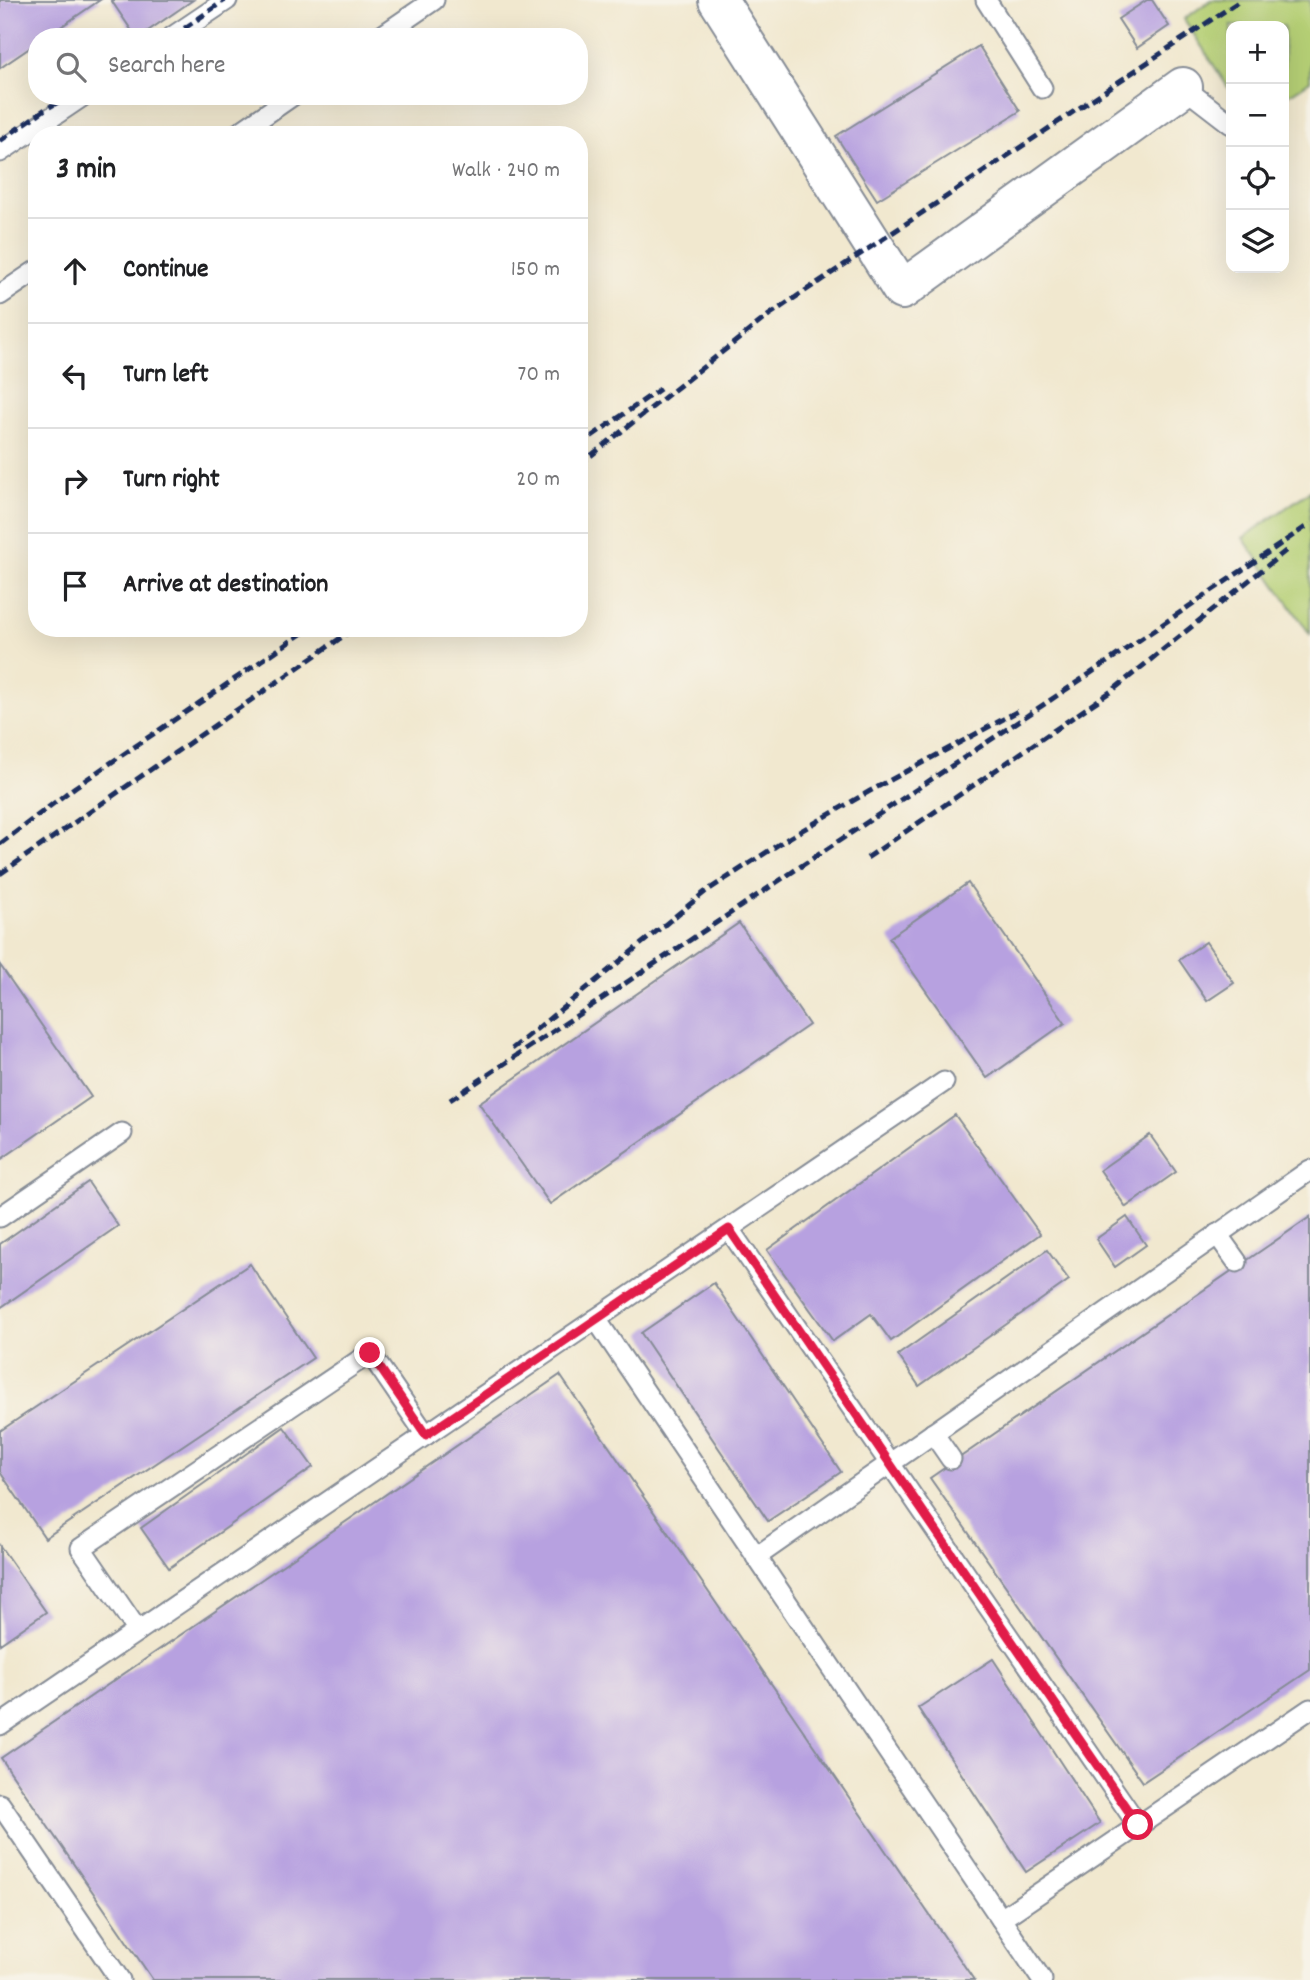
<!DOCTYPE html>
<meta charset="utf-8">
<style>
body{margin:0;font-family:Dekko,sans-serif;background:#f6f6f6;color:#202124}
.controls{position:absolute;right:21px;top:21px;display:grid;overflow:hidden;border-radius:14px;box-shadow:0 7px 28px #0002}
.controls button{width:63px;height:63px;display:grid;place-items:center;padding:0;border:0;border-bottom:2px solid #e0e0e0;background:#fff;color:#202124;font:35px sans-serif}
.stop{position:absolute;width:21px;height:21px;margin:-16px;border:5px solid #e11d48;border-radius:50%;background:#fff}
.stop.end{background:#e11d48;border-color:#fff;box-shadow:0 2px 7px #0008}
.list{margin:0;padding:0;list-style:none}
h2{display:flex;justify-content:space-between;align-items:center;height:91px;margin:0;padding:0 28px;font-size:30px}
h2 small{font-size:23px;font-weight:400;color:#757577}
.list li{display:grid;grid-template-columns:46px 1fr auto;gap:21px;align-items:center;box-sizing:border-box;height:105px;padding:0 28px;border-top:2px solid #e0e0e0}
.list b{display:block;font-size:26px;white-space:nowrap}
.list em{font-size:23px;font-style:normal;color:#757577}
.icon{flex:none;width:38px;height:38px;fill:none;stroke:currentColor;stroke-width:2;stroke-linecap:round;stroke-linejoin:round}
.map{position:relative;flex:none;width:1310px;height:1980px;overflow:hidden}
.search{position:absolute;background:#fff;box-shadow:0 7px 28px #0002;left:28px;top:28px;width:560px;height:77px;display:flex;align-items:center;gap:18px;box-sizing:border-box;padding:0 24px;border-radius:28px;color:#757577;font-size:26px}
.panel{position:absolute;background:#fff;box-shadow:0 7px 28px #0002;left:28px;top:126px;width:560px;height:511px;border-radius:28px}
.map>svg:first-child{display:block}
.green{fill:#b5cf74;stroke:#687f69;stroke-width:2}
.building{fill:#b7a1e0}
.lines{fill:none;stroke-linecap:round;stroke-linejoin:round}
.lane-casing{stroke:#868c96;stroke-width:23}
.street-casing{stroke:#868c96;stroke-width:42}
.lane{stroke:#fff;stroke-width:19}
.street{stroke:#fff;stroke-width:38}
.rail{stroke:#1b2f5e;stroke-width:5;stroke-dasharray:10 5;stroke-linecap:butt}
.route{stroke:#e11d48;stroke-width:9}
</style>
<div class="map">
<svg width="1310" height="1980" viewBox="0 0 1310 1980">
<rect width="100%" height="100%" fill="#f7f3e8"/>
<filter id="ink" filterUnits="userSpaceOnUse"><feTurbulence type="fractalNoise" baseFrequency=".0143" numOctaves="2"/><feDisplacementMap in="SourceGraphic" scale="14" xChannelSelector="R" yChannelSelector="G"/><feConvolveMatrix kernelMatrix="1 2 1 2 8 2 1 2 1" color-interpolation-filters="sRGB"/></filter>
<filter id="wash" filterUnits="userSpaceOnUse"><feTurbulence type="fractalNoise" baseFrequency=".00686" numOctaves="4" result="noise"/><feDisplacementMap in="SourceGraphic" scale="28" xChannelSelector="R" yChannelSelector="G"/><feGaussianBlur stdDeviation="1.57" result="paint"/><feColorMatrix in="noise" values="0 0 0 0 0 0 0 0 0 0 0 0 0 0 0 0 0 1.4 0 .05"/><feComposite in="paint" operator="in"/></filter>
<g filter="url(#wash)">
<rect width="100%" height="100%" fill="#f1e8cf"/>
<!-- green -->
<g class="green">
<polygon points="1211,0 1310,0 1310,81 1284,98 1284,26 1231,26 1231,92 1184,19"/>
<polygon points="1310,491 1310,634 1243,538"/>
</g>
<g id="blocks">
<!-- building -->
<g class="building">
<polygon points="0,0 100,0 46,37 37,37 37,43 0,68"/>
<polygon points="111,0 193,0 139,37 136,37"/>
<polygon points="1147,0 1152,0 1169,26 1137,48 1118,19"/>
<polygon points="979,46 1020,111 877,200 836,136"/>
<polygon points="968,883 1065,1023 987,1078 889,938"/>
<polygon points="739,923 809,1025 550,1204 479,1103"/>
<polygon points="1206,942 1234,983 1207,1001 1179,960"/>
<polygon points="0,965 91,1097 0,1160"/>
<polygon points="955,1115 1040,1234 891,1341 871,1314 833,1341 767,1250"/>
<polygon points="1150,1135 1176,1172 1126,1207 1100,1170"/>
<polygon points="88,1182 118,1226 0,1308 0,1244"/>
<polygon points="1127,1217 1146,1245 1115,1267 1096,1239"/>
<polygon points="1310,1217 1310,1670 1143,1782 930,1478"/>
<polygon points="1047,1250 1069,1280 919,1386 898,1355"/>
<polygon points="250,1264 313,1358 45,1538 0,1472 0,1431"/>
<polygon points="714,1283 841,1472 768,1521 641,1333"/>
<polygon points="560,1375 974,1980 153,1980 1,1758"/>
<polygon points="284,1427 313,1467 169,1568 141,1528"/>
<polygon points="0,1546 46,1612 0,1644"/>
<polygon points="993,1659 1100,1823 1026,1872 918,1708"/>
</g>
</g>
</g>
<g filter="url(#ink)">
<use href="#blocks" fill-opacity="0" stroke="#868c96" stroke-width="2"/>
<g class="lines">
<!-- lane casing -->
<g class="lane-casing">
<g id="lane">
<polyline points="986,0 1042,88"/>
<polyline points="172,37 227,0"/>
<polyline points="380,37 434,0"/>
<polyline points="1183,87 1231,124"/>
<polyline points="236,135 292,96"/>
<polyline points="0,152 83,96"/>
<polyline points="0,295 37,270"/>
<polyline points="0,1217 122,1133"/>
<polyline points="729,1229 1138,1825"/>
<polyline points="1217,1234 1237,1262"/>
<polyline points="596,1319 1042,1980"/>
<polyline points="933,1433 951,1459"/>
<polyline points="756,1557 1310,1170"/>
<polyline points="138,1631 81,1548 370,1353 426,1435"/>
<polyline points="0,1725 944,1082"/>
<polyline points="0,1804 120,1980"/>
<polyline points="1001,1919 1310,1709"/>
</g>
</g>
<!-- street casing -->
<g class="street-casing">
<polyline id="street" points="718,0 902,290 1183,87"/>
</g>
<!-- lane -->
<use href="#lane" class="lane"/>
<!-- street -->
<use href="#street" class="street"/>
<!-- rail -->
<g class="rail">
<polyline points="172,37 225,0"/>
<polyline points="0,141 44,110 69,96"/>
<polyline points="579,445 660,389"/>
<polyline points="579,465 769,315 1241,0"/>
<polyline points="0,844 75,787 310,628"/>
<polyline points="867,858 1113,690 1288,549"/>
<polyline points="0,874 355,628"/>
<polyline points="512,1049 705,892 787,839 870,791 1020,710"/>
<polyline points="450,1100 1088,675 1310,524"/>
</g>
</g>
</g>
<g class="lines" filter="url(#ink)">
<!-- route -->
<polyline class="route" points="370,1353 426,1435 729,1229 1138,1825"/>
</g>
</svg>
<div class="controls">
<button>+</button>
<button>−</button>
<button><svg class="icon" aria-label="locate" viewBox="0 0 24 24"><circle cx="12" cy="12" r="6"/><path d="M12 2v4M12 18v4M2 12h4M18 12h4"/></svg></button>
<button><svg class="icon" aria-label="layers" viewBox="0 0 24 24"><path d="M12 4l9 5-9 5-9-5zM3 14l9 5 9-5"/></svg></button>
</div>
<div class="stop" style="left:1138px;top:1825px"></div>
<div class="stop end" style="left:370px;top:1353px"></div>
<div class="search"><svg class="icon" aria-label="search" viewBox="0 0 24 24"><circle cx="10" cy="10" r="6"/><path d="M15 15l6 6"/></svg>Search here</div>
<section class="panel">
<h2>3 min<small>Walk · 240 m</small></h2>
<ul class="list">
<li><svg class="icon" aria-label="ahead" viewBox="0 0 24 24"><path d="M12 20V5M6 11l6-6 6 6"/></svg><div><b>Continue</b></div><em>150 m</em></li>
<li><svg class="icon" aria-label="left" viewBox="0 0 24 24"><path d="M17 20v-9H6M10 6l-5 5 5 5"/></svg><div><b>Turn left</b></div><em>70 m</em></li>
<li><svg class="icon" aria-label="right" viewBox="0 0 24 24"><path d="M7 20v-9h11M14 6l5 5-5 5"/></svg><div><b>Turn right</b></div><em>20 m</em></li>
<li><svg class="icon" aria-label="arrive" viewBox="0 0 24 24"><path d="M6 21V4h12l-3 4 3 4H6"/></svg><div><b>Arrive at destination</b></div></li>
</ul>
</section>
</div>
